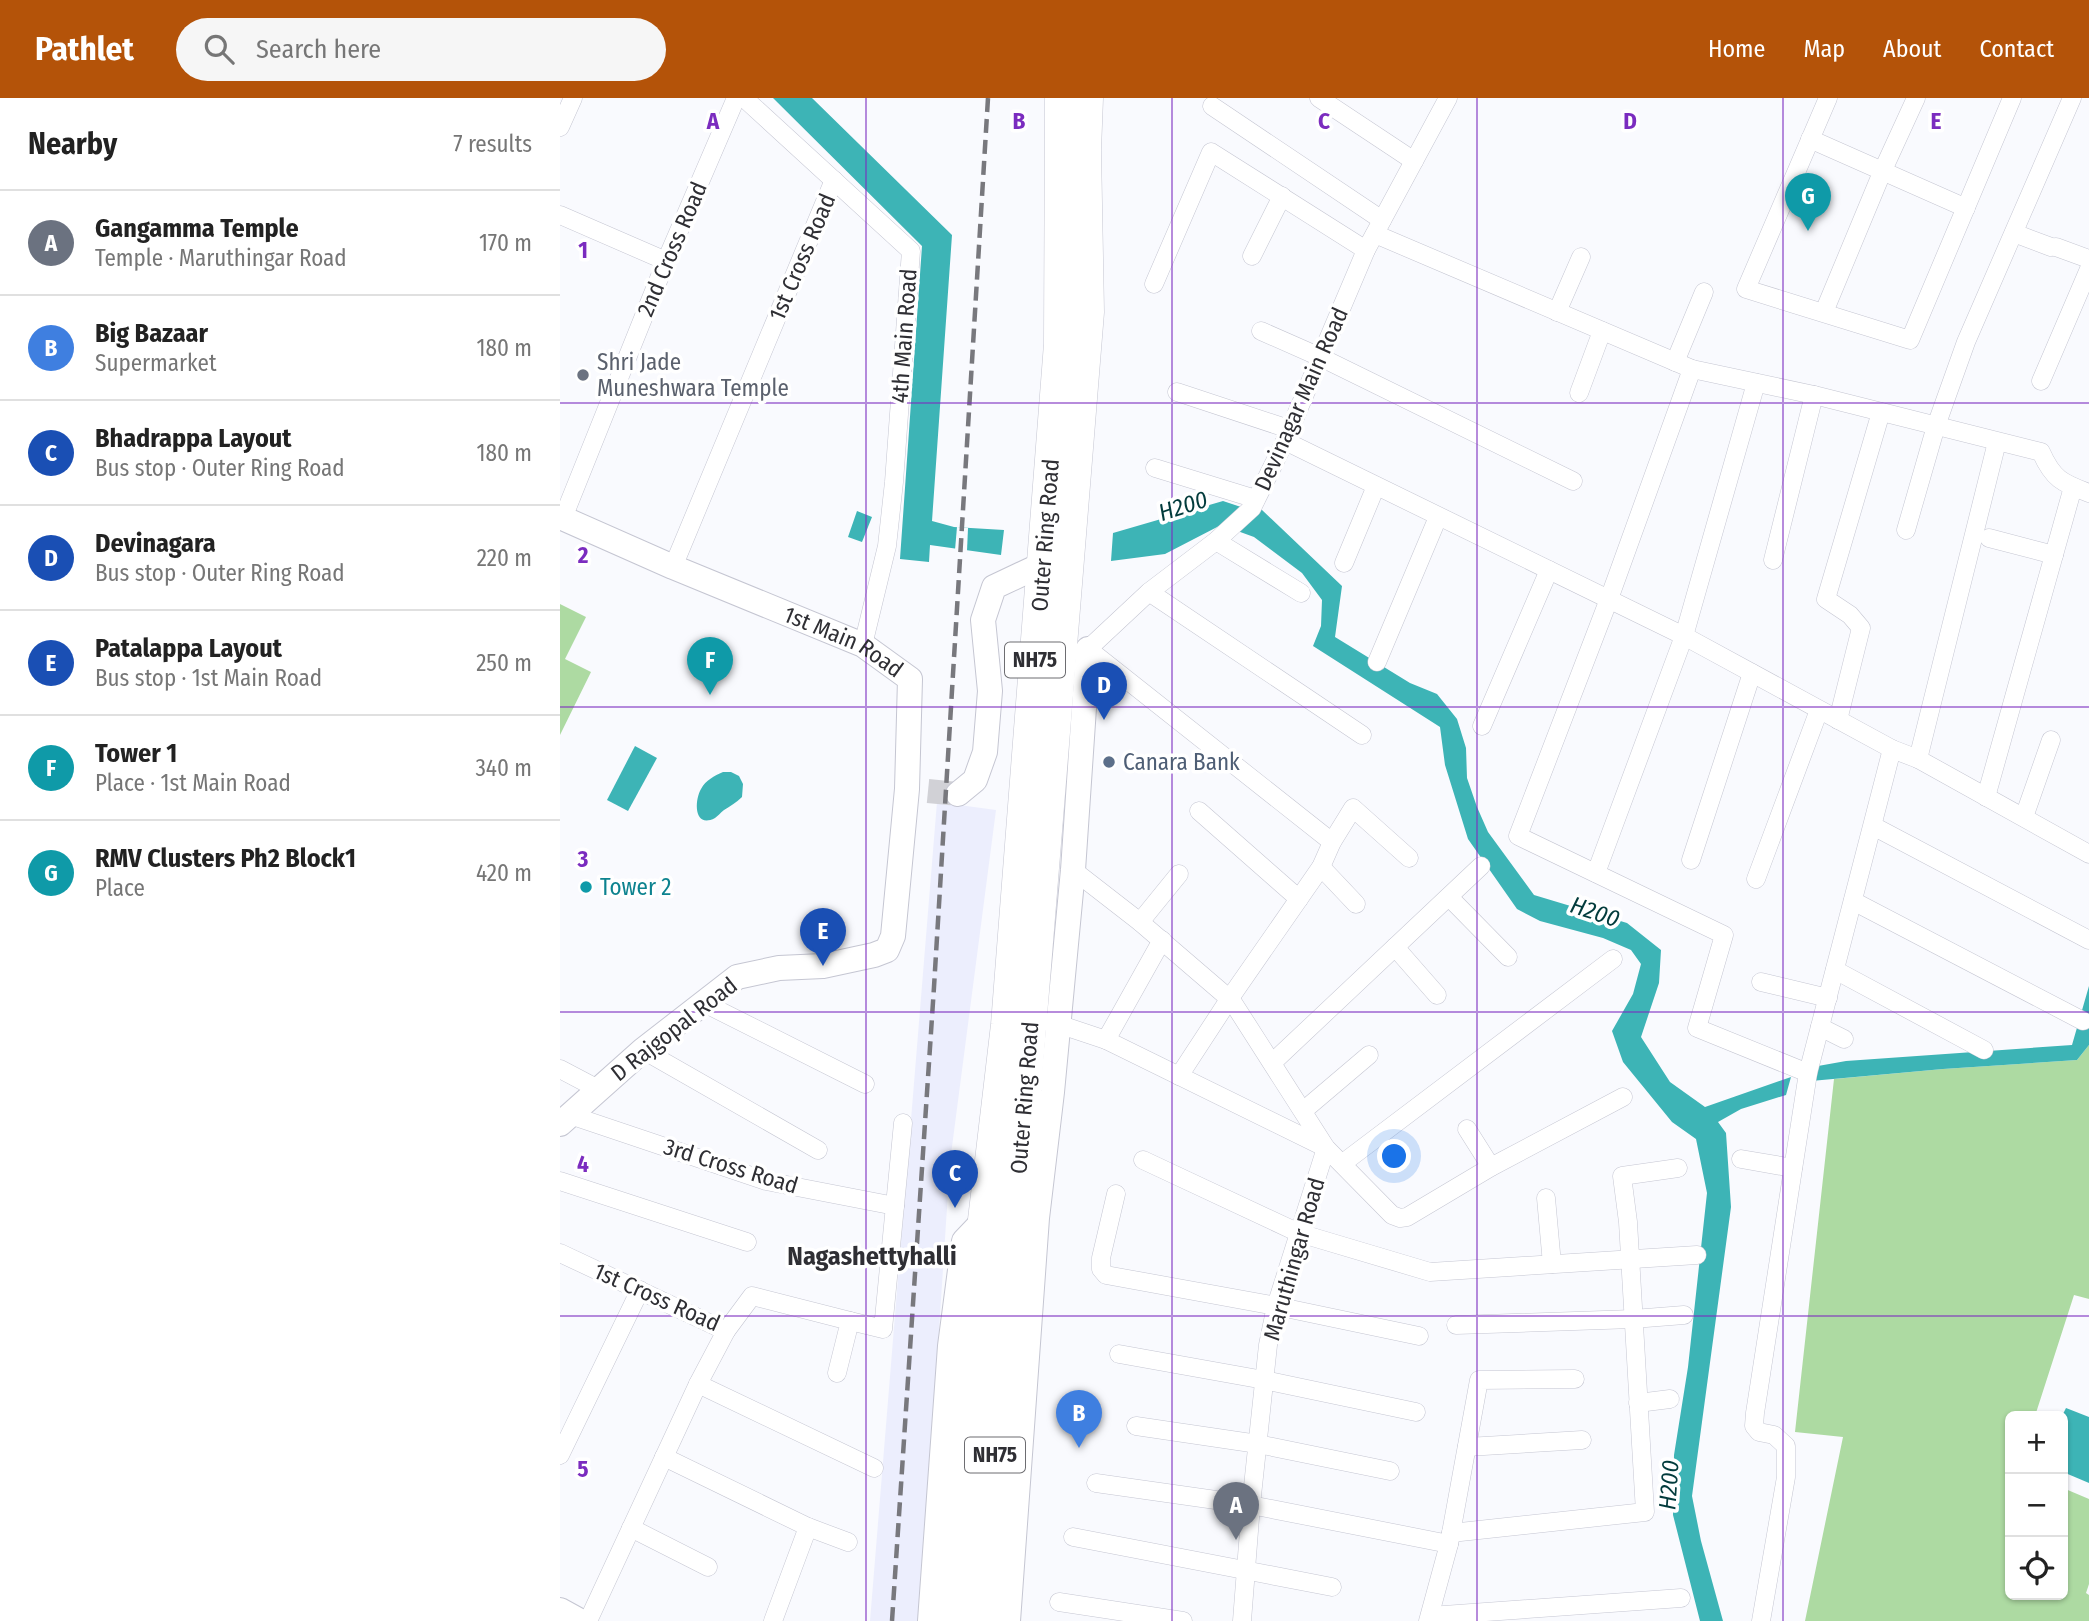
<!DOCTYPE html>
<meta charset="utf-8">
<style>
body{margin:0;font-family:"Fira Sans Condensed",sans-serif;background:#f6f6f6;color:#222}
.controls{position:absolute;right:21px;bottom:21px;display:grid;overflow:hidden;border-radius:10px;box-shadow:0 2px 5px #0004}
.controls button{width:63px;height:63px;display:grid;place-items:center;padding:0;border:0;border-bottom:2px solid #e0e0e0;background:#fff;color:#222;font:35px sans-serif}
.you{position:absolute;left:835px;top:1059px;width:24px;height:24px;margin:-18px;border:5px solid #fff;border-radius:50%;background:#1a73e8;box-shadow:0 0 0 10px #1a73e833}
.badge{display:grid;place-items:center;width:46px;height:46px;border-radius:50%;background:#b45309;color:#fff;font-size:23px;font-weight:700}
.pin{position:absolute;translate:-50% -58px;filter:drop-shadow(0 2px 4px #0008)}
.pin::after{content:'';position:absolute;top:37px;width:24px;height:21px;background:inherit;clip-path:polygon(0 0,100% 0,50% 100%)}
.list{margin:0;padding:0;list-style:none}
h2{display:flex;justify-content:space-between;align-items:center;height:91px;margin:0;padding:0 28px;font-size:30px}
h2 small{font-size:23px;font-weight:400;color:#767676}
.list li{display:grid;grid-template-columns:46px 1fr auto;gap:21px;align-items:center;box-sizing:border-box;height:105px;padding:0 28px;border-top:2px solid #e0e0e0}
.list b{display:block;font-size:26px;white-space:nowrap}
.list p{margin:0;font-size:23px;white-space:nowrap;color:#767676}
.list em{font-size:23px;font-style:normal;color:#767676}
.icon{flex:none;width:38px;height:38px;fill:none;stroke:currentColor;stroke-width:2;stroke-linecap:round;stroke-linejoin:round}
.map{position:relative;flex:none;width:1529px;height:1523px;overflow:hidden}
header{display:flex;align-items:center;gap:42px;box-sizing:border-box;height:98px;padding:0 35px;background:#b45309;color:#fff}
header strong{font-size:33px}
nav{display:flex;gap:38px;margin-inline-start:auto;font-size:24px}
.search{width:490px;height:63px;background:#f6f6f6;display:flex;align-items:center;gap:18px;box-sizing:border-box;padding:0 24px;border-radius:38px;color:#767676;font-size:26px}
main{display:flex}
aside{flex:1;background:#fff}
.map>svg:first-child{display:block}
.built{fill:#eceefd}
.green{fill:#addaa2}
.water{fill:#3db4b6}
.pier{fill:#f9fafe}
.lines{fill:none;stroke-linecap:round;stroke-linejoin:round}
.secondary-tunnel{stroke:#d1d1d6;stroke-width:24;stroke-dasharray:24 12;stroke-linecap:butt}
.street-casing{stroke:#c5c6d2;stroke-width:19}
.secondary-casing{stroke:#c5c6d2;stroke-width:26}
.highway-casing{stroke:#c5c6d2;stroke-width:33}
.street{stroke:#fff;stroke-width:18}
.secondary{stroke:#fff;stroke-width:24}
.highway{stroke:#fff;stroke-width:32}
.rail{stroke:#78787d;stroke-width:4.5;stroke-dasharray:14 7;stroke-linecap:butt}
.grid{fill:none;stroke:#7b2cbf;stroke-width:2;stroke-opacity:0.55}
.worship-dot{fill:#6b7280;stroke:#fff;stroke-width:2.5}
.service-dot{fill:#5c6f8a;stroke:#fff;stroke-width:2.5}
.culture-dot{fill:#0f9aa8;stroke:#fff;stroke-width:2.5}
.labels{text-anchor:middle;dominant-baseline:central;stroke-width:7;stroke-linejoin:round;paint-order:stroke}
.shield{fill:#fff;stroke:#6d6d71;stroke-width:2}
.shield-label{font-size:21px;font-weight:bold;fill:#2f2f34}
.street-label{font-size:23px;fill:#2f2f34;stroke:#fff}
.worship-label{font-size:23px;fill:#5b616d;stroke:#fff;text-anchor:start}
.service-label{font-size:23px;fill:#4e5e75;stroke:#fff;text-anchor:start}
.culture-label{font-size:23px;fill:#0d838f;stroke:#fff;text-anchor:start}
.water-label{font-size:24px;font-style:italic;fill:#023b3c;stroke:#fff}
.quarter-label{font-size:26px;font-weight:bold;fill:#2f2f34;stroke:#fff}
.grid-label{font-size:23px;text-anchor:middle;font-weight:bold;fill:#7b2cbf;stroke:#fff;stroke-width:7;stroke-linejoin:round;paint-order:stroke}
</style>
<header>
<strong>Pathlet</strong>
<div class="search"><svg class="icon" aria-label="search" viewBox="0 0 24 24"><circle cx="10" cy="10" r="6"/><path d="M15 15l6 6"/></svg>Search here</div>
<nav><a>Home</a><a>Map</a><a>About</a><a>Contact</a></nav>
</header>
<main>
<aside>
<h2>Nearby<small>7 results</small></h2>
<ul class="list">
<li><span class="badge" style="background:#6b7280">A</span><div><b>Gangamma Temple</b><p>Temple · Maruthingar Road</p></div><em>170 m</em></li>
<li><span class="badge" style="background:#3f7fe0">B</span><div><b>Big Bazaar</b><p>Supermarket</p></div><em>180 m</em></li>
<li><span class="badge" style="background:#1a4fb4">C</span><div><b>Bhadrappa Layout</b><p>Bus stop · Outer Ring Road</p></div><em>180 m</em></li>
<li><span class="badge" style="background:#1a4fb4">D</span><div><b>Devinagara</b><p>Bus stop · Outer Ring Road</p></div><em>220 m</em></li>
<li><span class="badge" style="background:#1a4fb4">E</span><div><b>Patalappa Layout</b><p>Bus stop · 1st Main Road</p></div><em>250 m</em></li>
<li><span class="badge" style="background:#0f9aa8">F</span><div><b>Tower 1</b><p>Place · 1st Main Road</p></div><em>340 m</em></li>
<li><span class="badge" style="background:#0f9aa8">G</span><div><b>RMV Clusters Ph2 Block1</b><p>Place</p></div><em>420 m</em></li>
</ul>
</aside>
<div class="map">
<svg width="1529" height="1523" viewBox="0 0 1529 1523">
<rect width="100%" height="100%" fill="#f9fafe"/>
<!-- built -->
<polygon class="built" points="377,704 436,712 390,1064 360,1523 310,1523"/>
<!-- green -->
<g class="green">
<polygon points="0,506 26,519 5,561 31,574 0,637"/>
<polygon points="1529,947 1529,1201 1514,1197 1475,1318 1450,1318 1450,1497 1503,1497 1503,1390 1529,1401 1529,1486 1526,1495 1529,1497 1529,1523 1245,1523 1283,1339 1235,1334 1274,981 1383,971 1517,962"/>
</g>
<!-- water -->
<g class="water">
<polygon points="213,0 252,0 392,137 372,423 394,429 444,432 441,457 370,447 369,464 340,461 362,148"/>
<polygon points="663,403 681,409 702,412 782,488 775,539 850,585 877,596 897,621 906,650 907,680 917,709 928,734 974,797 1067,825 1101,852 1099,885 1081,939 1110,984 1145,1009 1231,979 1226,997 1181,1011 1158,1024 1166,1035 1171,1109 1132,1398 1141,1443 1163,1523 1140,1523 1113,1417 1114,1357 1128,1269 1147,1095 1136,1041 1112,1024 1063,964 1052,933 1073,896 1081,866 1071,852 1043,840 980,823 957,811 908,741 885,667 880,629 753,548 761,528 762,502 742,475 694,439 661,427 605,456 551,463 553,435"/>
<polygon points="297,413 312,419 302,444 288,439"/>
<polygon points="75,648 97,660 68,713 47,702"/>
<path d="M163 674H171L179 678 183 686 182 699C176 705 170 708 164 712 160 715 158 718 155 720 134 731 134 703 141 691 146 682 154 678 163 674Z"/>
<polygon points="1529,888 1529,947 1517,962 1383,971 1251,983 1258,968 1286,963 1512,947"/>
<polygon points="1506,1310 1529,1319 1529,1385 1503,1374 1502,1318"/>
</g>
<!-- pier -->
<polygon class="pier" points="397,429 408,430 407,453 395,452"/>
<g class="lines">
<!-- secondary-tunnel -->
<polyline class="secondary-tunnel" points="368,693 398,696"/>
<!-- street casing -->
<g class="street-casing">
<g id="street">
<polyline points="184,0 351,153 334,384 327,448 303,547"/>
<polyline points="759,0 854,63"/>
<polyline points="1268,0 1186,191 1350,242 1452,0"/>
<polyline points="652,8 822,122"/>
<polyline points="0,29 13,0"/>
<polyline points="1250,41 1406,110"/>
<polyline points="0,117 106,163"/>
<polyline points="1454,135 1491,149"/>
<path d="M815 136 1132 271 1254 297 1481 354C1493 381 1502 385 1529 395"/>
<polyline points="1496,149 1529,161"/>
<polyline points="692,158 722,98"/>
<polyline points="594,186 651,54 806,152"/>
<polyline points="997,214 1021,159"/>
<polyline points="1264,214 1323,72 1356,0"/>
<polyline points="701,233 760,259 1013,383"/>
<polyline points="1115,264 1144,194"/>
<polyline points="1132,271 1049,501 958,738 1164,837 1137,930 1248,975"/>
<polyline points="1481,283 1529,171"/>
<polyline points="617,294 729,331"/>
<polyline points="1019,295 1042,233"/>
<polyline points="725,343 1124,538 1332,651 1358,661 1529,756"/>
<polyline points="595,370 696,401"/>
<polyline points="3,420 106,163 176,0"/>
<polyline points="1346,432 1376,328 1406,244 1512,0"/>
<polyline points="1429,440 1494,457"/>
<polyline points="656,443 741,495"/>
<polyline points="1213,462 1254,297"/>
<polyline points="784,465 816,388"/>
<polyline points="113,469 274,82"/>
<polyline points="589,494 802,637"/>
<polyline points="817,564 878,419"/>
<polyline points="1278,622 1301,530 1290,517 1266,501 1321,314"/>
<polyline points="922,628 989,472"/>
<polyline points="1358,661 1437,344"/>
<polyline points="1426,699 1513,389"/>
<polyline points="639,713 739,801"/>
<polyline points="1464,719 1491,642"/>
<polyline points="1313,728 1529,842"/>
<polyline points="772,744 528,551 589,494 656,443 692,410 725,343 806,152 888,0"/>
<polyline points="1131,762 1192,575"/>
<polyline points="761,769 796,806"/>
<polyline points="513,772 580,824 672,903 766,1050 832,1117 840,1120 847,1119 931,1069 1063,999"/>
<polyline points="1036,775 1124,538 1196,285"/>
<polyline points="1196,781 1259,612"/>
<polyline points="889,799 948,859"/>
<polyline points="1293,803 1523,923"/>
<polyline points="580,824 619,776"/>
<polyline points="835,849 877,897"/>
<polyline points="1275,872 1424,952"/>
<polyline points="1201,884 1268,900"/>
<polyline points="142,904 305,986"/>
<polyline points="489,924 498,926 546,942 766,1050 716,1208 708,1247 691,1407 682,1523"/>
<polyline points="1260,929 1284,941"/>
<polyline points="546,942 602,842"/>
<polyline points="83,952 258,1052"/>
<polyline points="712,965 921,768"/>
<polyline points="0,971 38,991"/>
<polyline points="619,978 670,900 761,769 772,744 793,710 849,760"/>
<polyline points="743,1013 809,957"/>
<polyline points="10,1017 206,1083 335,1108"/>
<polyline points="907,1031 931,1069"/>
<polyline points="1181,1061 1233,1070"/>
<polyline points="583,1062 739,1135 870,1174 1137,1157"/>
<polyline points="783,1065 1053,861"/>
<polyline points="0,1083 187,1144"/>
<polyline points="556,1096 541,1160 541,1171 546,1177 716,1208 859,1238"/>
<polyline points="986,1100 992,1166"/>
<polyline points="0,1155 166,1233 192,1198 290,1223 277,1275"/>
<polyline points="290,1223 323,1231 343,1025"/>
<polyline points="896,1227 1073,1221 1124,1217"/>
<polyline points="559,1256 704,1282 856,1314"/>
<polyline points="138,1286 314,1370"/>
<polyline points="1078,1305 1110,1301"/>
<polyline points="576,1328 698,1346 830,1373"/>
<polyline points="907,1349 1022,1342"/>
<polyline points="0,1357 80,1192"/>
<polyline points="104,1359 248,1429 288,1444"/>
<polyline points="536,1385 691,1407 889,1446"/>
<polyline points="71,1430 148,1469"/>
<polyline points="891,1435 1085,1414 1068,1124 1062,1078 1118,1070"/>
<polyline points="513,1439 772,1489"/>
<polyline points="499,1504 623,1523"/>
<polyline points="870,1518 1121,1500"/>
<polyline points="28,1523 138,1286 166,1233"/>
<polyline points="213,1523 248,1429"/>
<polyline points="868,1523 889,1446 919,1282 1015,1281"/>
<polyline points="1201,1523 1226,1379 1226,1348 1214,1337 1199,1334 1194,1328 1195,1315 1248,975 1332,651"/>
</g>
</g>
<!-- secondary casing -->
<g class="secondary-casing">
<g id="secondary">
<path id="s1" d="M0 419 113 469 303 547 350 581 347 691 333 838 327 852 314 857 263 868 219 870 177 879 83 952 0 1026"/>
<polyline points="398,696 415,682 425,654 430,593 423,522 434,489 483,466"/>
<polyline points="0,1512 20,1523"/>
<polyline points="370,1523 390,1248 402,1157 404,1143 424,1122"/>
<polyline points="448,1523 477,1120 492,994 513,772 528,551"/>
</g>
</g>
<!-- highway casing -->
<g class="highway-casing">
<g id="highway">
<path id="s2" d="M393 1523 424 1122 447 927 500 246 501 0"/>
<path id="s3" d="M422 1523 528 214 525 52 527 0"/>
</g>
</g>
<!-- street -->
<use href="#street" class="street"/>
<!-- secondary -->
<use href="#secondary" class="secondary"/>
<!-- highway -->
<use href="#highway" class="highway"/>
<!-- rail -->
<polyline class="rail" points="332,1523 374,889 428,0"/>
</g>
<!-- grid -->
<path class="grid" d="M306 0V1523M612 0V1523M917 0V1523M1223 0V1523M0 305H1529M0 609H1529M0 914H1529M0 1218H1529"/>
<!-- markers -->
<circle class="worship-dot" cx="23" cy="277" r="7"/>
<circle class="service-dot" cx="549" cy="664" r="7"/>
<circle class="culture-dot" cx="26" cy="789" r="7"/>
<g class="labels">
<!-- shield labels -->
<g class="shield">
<rect x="445" y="544.5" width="60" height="35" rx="5"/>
<rect x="405" y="1339.5" width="60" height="35" rx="5"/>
</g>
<g class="shield-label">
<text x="475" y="562">NH75</text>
<text x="435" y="1357">NH75</text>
</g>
<!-- street labels -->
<g class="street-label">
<text transform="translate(112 151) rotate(-67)">2nd Cross Road</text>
<text transform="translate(242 159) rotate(-67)">1st Cross Road</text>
<text transform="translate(344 238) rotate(-86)">4th Main Road</text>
<text transform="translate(741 301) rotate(-66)">Devinagar Main Road</text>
<text stroke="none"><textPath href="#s2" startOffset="1090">Outer Ring Road</textPath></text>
<text stroke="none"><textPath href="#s1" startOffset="310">1st Main Road</textPath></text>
<text transform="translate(114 931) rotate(-38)">D Rajgopal Road</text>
<text stroke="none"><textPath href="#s3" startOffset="525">Outer Ring Road</textPath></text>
<text transform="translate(171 1068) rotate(17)">3rd Cross Road</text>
<text transform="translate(734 1161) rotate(-74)">Maruthingar Road</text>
<text transform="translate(97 1199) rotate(24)">1st Cross Road</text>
</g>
<!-- worship labels -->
<g class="worship-label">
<text x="37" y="264">Shri Jade<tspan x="37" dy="26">Muneshwara Temple</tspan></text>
</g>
<!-- service labels -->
<g class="service-label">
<text x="563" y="664">Canara Bank</text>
</g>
<!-- culture labels -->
<g class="culture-label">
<text x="40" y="789">Tower 2</text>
</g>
<!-- water labels -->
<g class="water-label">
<text transform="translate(623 408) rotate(-18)">H200</text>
<text transform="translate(1035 814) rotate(18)">H200</text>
<text transform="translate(1109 1387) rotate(-86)">H200</text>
</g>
<!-- quarter labels -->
<g class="quarter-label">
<text x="312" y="1158">Nagashettyhalli</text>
</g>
</g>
<g class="grid-label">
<text x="153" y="31">A</text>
<text x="459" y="31">B</text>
<text x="764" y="31">C</text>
<text x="1070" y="31">D</text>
<text x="1376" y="31">E</text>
<text x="23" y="160">1</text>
<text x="23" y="465">2</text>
<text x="23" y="769">3</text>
<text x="23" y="1074">4</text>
<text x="23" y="1379">5</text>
</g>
</svg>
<div class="controls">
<button>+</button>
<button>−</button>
<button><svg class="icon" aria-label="locate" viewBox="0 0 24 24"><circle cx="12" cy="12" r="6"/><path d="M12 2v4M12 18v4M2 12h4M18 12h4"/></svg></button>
</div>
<div class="you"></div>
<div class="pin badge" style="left:676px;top:1442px;background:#6b7280">A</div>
<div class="pin badge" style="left:519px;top:1350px;background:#3f7fe0">B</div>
<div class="pin badge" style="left:395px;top:1110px;background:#1a4fb4">C</div>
<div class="pin badge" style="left:544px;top:622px;background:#1a4fb4">D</div>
<div class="pin badge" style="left:263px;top:868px;background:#1a4fb4">E</div>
<div class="pin badge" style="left:150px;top:597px;background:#0f9aa8">F</div>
<div class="pin badge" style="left:1248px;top:133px;background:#0f9aa8">G</div>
</div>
</main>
